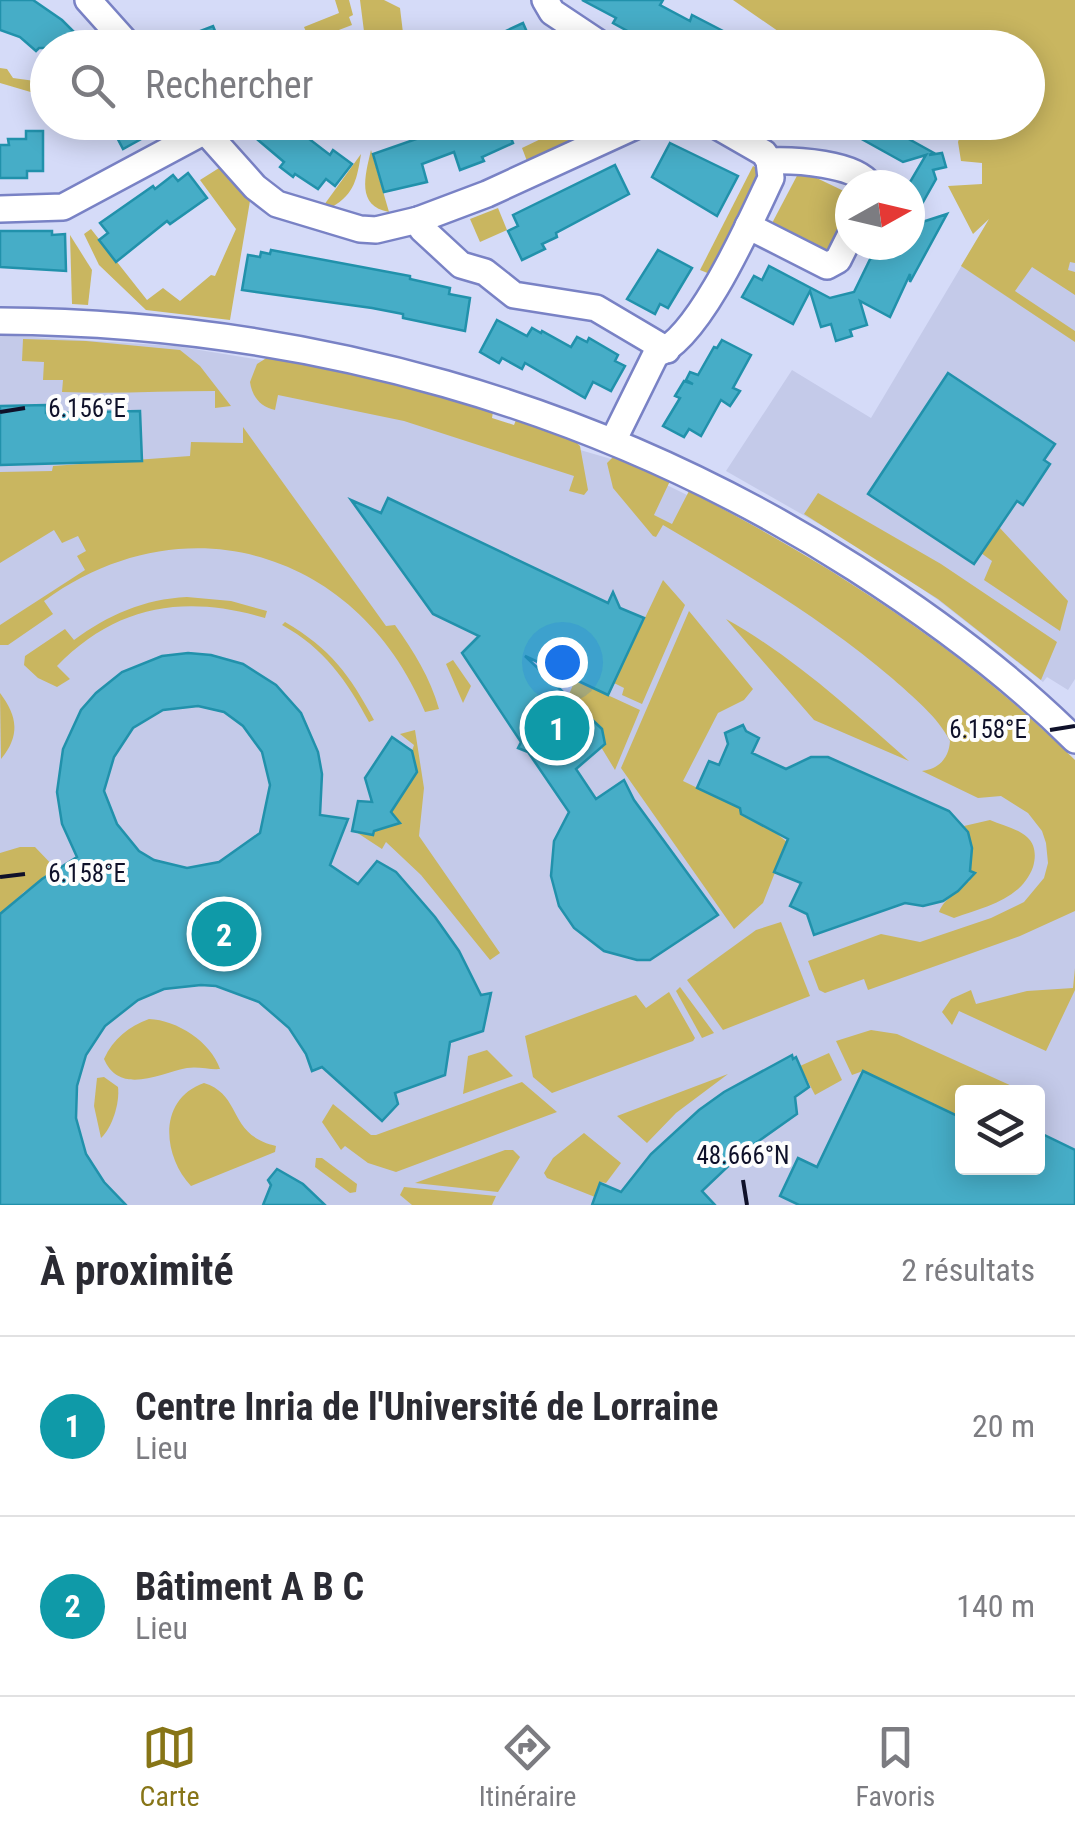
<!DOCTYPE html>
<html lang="fr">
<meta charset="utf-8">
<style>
body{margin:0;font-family:"Roboto Condensed",sans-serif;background:#f2f2f3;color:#2b2b33}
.controls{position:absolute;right:30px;bottom:30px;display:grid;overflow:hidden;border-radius:10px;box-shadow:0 5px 25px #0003}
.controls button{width:90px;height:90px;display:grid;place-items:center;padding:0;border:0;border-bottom:2px solid #e1e1e2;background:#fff;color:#2b2b33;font:50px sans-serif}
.compass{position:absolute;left:835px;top:170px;width:90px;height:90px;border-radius:50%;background:#fff;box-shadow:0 5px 25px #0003;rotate:82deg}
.you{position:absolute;left:562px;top:662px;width:35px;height:35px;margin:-25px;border:8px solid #fff;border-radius:50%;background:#1a73e8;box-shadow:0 0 0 15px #1a73e833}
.badge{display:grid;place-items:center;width:65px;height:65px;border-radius:50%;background:#877517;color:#fff;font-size:32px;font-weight:700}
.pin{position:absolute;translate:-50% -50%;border:5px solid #fff;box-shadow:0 2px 10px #0006}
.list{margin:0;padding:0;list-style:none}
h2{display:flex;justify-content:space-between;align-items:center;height:130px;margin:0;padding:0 40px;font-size:42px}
h2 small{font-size:32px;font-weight:400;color:#7c7c81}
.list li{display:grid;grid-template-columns:65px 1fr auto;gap:30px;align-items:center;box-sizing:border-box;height:180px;padding:0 40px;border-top:2px solid #e1e1e2}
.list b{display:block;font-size:38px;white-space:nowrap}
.list p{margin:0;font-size:32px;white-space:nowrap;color:#7c7c81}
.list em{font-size:32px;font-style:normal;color:#7c7c81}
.icon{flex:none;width:55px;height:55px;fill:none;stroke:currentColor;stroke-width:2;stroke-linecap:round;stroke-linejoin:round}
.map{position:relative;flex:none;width:1075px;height:1205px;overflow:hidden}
.search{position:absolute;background:#fff;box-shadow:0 5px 25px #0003;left:30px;right:30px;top:30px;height:110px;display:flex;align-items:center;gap:25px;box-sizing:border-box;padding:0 35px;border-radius:55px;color:#7c7c81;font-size:38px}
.sheet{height:490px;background:#fff}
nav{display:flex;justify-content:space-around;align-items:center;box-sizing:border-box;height:140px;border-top:2px solid #e1e1e2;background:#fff;font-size:28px;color:#7c7c81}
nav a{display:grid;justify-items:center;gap:5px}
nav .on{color:#877517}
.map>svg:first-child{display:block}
.built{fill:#c4cae9;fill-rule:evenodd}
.green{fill:#c9b660}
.building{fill:#46adc7;stroke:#2191ab;stroke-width:2.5;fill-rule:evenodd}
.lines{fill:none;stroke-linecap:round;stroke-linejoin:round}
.minor-casing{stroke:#7982c5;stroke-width:30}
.minor{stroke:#fff;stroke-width:25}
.ticks{fill:none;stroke:#0f112a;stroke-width:4}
.ticks-label{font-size:25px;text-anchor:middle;fill:#0f112a;stroke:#fdfdfd;stroke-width:8;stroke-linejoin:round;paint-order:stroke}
</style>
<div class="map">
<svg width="1075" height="1205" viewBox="0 0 1075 1205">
<rect width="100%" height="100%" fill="#d5dbf8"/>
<!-- built -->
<g class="built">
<polygon points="1036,141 1075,157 1075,679 1068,690 1047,677 1043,682 938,600 870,553 726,471 792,370 871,418"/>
<path d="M0 335 175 346 285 364 618 461 748 525 1075 771V1205H0ZM962 1092H1038V1168H962Z"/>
</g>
<!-- green -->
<g class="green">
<polygon points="335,0 349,0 353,15 349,17 352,25 310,41 304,27 339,13"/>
<polygon points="360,0 384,0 400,8 403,33 425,47 366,47"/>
<polygon points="733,0 1075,0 1075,263 1070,262 1068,270 1075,272 1075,295 1032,267 1015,291 1075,331 1075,342 961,266 989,219 973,234 948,186 982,184 982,163 961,161 958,142 964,123 1028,122 1028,48 801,47"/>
<polygon points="0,68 7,69 13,78 35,81 34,93 0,83"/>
<polygon points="576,122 606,123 527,161 522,148"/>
<path d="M371 150 389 212C356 206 365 176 371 150Z"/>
<path d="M361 154C357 178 355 194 332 207L324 205Z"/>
<polygon points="753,166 763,171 710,274 700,270"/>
<polygon points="219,168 251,195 230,320 146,310 99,265 84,234 91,229 147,300 163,288 180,301 211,275 215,276 236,229 200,180"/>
<polygon points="800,170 850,194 850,216 830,256 770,227"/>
<polygon points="498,208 507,230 480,242 470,219"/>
<polygon points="70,235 92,270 88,305 72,304"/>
<path d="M23 339 86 341 180 350 200 366 231 406 215 408V391C164 391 114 394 62 392L63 380H43L44 362 22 361Z"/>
<path d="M268 357 398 384 493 412 492 418 514 425 516 420 574 440 580 446 588 490 584 495 569 491 574 476 404 421 278 395 275 410C260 407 252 396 250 382L257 364Z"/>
<path d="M243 427 386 626 395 625C414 652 430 677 439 709L425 712C359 552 186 498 44 601L53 614 8 645H0V625L85 570 77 556 86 551 78 536 62 543 54 530 0 563V472L52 471 53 466 190 456 191 442 243 443Z"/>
<path d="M613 457 670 481 654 515 672 524 689 491C831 565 961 647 1075 760V911L1020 936 868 990 864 979 825 993 819 990 808 961 881 934 920 942 991 918 1024 902 1044 878 1048 863 1046 843 1042 831 1028 813 1001 796 978 798 922 771C939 769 949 758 950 741 938 717 913 697 893 679 822 618 743 572 663 525L656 537 653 536 613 488 607 463Z"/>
<polygon points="818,493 941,564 1057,642 1041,680 938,599 804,514"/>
<polygon points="999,527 1068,601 1060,631 984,580 992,561 981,553"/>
<polygon points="663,580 685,605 642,704 622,695 624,688 614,683"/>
<path d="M187 597 231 601 267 611 265 618C185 594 116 605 57 666L70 679 57 687 38 678 24 665 25 656 65 629 74 640C108 615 144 599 187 597Z"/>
<polygon points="689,611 753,689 744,700 718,713 683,781 739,808 742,814 766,825 787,842 763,903 734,929 621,768"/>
<path d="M726 619C794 657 851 710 909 761L814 720Z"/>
<path d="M285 622C331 649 349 674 374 720L369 722C347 681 324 648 282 625Z"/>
<polygon points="453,660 471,686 463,703 446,664"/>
<path d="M575 680 640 710 615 770 601 747 605 739C599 719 583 713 565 704Z"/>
<path d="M0 693C18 717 20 736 1 759Z"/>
<polygon points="415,730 424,788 419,836 500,953 490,960 421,875 386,842 382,849 356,832 372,835 417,772 412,751 414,745 400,734"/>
<path d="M990 820C1002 825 1018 829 1027 837 1036 845 1036 857 1033 867 1021 900 984 907 954 918L939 912C945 897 957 895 965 881L969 882 973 872 969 870 972 848 964 826Z"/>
<polygon points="20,847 35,847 57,870 24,892 0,914 0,853"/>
<polygon points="781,922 810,996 723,1030 687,980 756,930"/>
<polygon points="1075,968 1075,990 1046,1051 959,1011 952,1025 942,1012 951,999 971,990 976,1004 1027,991 1073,988"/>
<polygon points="680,987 714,1033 702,1038 676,991"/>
<polygon points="669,992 695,1038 693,1041 552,1093 533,1077 525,1036 636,995 646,1008"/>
<path d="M149 1019C177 1020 211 1042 220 1069 210 1070 198 1066 187 1068 160 1073 120 1096 104 1059 113 1039 129 1026 149 1019Z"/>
<polygon points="871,1030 897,1034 1023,1091 962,1092 962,1118 863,1071 852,1075 836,1041"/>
<polygon points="487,1050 513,1076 463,1094 468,1056"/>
<polygon points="829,1053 842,1080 815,1095 800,1066"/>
<polygon points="728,1074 676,1113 647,1143 617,1116"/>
<path d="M104 1077 118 1087C120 1103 112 1128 101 1138L94 1106 97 1078Z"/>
<polygon points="522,1082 557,1112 396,1172 368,1163 345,1146 341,1150 322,1122 333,1104 371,1135 376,1135"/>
<path d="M204 1083C243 1095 227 1135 276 1146L275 1152 191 1186C162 1155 158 1099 204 1083Z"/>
<polygon points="584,1133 621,1163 606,1183 601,1182 595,1197 547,1178 544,1173 553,1158"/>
<polygon points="505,1150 513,1150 520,1157 498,1192 415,1183"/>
<polygon points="316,1158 322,1158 357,1184 356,1192 350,1193 315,1167"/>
<polygon points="404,1187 496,1196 492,1205 412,1205 400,1195"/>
</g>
<!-- building -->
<g class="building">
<polygon points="0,0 33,0 62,20 90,48 39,48 36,51 20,37 0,30"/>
<polygon points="582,0 663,0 660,5 690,21 692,15 756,48 638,48 642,39 613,23 616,18"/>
<polygon points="523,23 534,48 469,48"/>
<polygon points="213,26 222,48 161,48 161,46"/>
<polygon points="109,122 172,122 123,149"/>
<polygon points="271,122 299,122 308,129 304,135 330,155 333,150 352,164 335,186 326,179 318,189 295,174 293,177 280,167 284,162 258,140"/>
<polygon points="465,122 505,122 513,143 482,157 484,161 460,170 454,152 422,164 427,182 384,192 373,154"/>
<polygon points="831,122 905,122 898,133 934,153 929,155 942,153 946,167 933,170 936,179 910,225 910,182 926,155 903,162"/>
<polygon points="26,131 43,131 43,171 27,171 27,178 0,178 0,145 9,145 8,139 26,139"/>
<polygon points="670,143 738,176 717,216 652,177"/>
<polygon points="615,165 629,194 556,233 557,237 542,244 545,249 522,260 508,231 518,226 513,215"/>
<polygon points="188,173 207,198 170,224 167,221 116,262 99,240 108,233 100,223 153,186 155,189 173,175 178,181"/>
<polygon points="947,214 910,282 910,274 890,317 860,301 867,325 850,330 852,336 836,341 831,324 821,327 810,291 793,324 742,297 754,276 762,280 769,266 830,298 854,292 877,245 910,245 910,226"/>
<polygon points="0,231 52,231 52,235 65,234 66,271 0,267"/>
<polygon points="271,250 410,276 410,279 450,288 449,294 470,298 465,331 403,318 403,314 372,308 242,290 248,255 260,257 261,252 270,254"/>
<polygon points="658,250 692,268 668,308 660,304 655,314 627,299"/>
<polygon points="497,320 527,336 532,328 541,333 542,331 571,347 577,337 587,342 589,338 618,355 615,361 625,366 611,391 593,382 585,398 525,363 522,369 502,358 499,363 480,352"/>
<polygon points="722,340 751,355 733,388 740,391 730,406 721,400 701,436 689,429 684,437 663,426 680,398 675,396 684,381 693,384 686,380 690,372 698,375 714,347 717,348"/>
<polygon points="948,373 1055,444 1044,460 1050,464 1023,505 1017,501 974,564 868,494"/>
<polygon points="46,405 46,413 140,411 142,461 0,465 0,406"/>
<polygon points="388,498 608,603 613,592 620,608 644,618 608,695 525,656 602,729 605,744 576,769 596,799 624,780 634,800 718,915 650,960 637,960 604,951 574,928 559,906 551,876 554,841 569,812 528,752 518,748 521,742 462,653 479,636 433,614 351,500 381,513"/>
<path d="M188 653 211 655 243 664 276 685 301 713 318 752 322 774 320 815 348 819 330 865 358 884 377 861 396 872 435 917 459 951 481 995 491 993 483 1031 450 1042 445 1075 395 1093 398 1104 382 1121 322 1067 312 1071 306 1054 289 1028 259 1002 216 986 201 985 164 989 138 1000 105 1026 86 1055 77 1086 76 1118 86 1154 104 1182 126 1205H0V914L42 879 77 857 62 824 57 792 63 749 81 710 96 693 122 672 162 656ZM198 706 224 712 243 726 262 752 270 785 260 833 219 862 187 868 154 860 139 851 117 824 104 791 114 757 133 728 163 710Z"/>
<polygon points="743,725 746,731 759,738 752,753 786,769 811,757 828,757 949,811 968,832 972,848 970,871 975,873 958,891 943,901 923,906 905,903 814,935 807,914 790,906 801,883 774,872 788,839 741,814 740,808 697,788 709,761 719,765 728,744 725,733"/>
<polygon points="392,737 412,751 417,772 391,812 400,823 374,831 373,835 352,831 358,801 372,802 365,778"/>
<polygon points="792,1055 793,1059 796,1057 809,1087 795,1097 797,1114 743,1152 702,1191 715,1205 592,1205 600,1183 621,1192 651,1154 699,1110 724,1092"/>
<polygon points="863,1071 962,1118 962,1168 1038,1168 1038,1132 1075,1150 1075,1205 799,1205 780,1196 798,1158 817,1167"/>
<polygon points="277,1169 303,1184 325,1205 263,1205 271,1185 268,1180"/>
</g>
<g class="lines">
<!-- minor casing -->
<g class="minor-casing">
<g id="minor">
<polyline points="88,0 131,48"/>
<polyline points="545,0 552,12 606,48"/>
<polyline points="197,122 255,187 277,204 360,229 376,230 418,220 487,194 644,122"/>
<path d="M769 161C795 160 855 163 870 185"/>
<polyline points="0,209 63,207 205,131"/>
<polyline points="418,220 422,229 461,265 485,272 514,295 596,308 667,350"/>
<polyline points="748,226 827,266 838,260 850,236"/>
<path d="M0 321C303 323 599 404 855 568 933 618 1009 674 1075 740"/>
<path d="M613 441 656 354C699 340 751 220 771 178L769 161 764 153 710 122"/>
</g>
</g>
<!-- minor -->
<use href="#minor" class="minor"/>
</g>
<!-- ticks -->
<path class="ticks" d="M0 412 25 408M1050 730 1075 726M0 877 25 874M743 1180 747 1205"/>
<g class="ticks-label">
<text x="87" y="417">6.156°E</text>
<text x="988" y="738">6.158°E</text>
<text x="87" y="882">6.158°E</text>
<text x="743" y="1164">48.666°N</text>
</g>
</svg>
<div class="controls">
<button><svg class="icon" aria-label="layers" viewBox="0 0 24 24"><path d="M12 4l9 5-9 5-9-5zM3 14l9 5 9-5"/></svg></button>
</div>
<svg class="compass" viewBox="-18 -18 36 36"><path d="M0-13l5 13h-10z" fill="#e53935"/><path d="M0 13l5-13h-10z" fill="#7c7c81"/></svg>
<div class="you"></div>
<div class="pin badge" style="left:557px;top:728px;background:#0f9aa8">1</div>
<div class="pin badge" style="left:224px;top:934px;background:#0f9aa8">2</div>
<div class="search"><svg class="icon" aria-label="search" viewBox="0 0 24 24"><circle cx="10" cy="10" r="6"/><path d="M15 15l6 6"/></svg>Rechercher</div>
</div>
<section class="sheet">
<h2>À proximité<small>2 résultats</small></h2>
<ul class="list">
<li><span class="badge" style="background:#0f9aa8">1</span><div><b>Centre Inria de l'Université de Lorraine</b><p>Lieu</p></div><em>20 m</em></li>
<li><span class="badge" style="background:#0f9aa8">2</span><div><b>Bâtiment A B C</b><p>Lieu</p></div><em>140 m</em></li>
</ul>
</section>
<nav>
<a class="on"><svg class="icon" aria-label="map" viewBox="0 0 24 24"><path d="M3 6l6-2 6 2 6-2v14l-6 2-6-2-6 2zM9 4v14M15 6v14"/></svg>Carte</a>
<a><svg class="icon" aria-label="directions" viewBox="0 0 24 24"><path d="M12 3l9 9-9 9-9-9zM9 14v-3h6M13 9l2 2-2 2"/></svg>Itinéraire</a>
<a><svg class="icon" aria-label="saved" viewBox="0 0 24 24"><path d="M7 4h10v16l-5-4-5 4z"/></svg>Favoris</a>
</nav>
